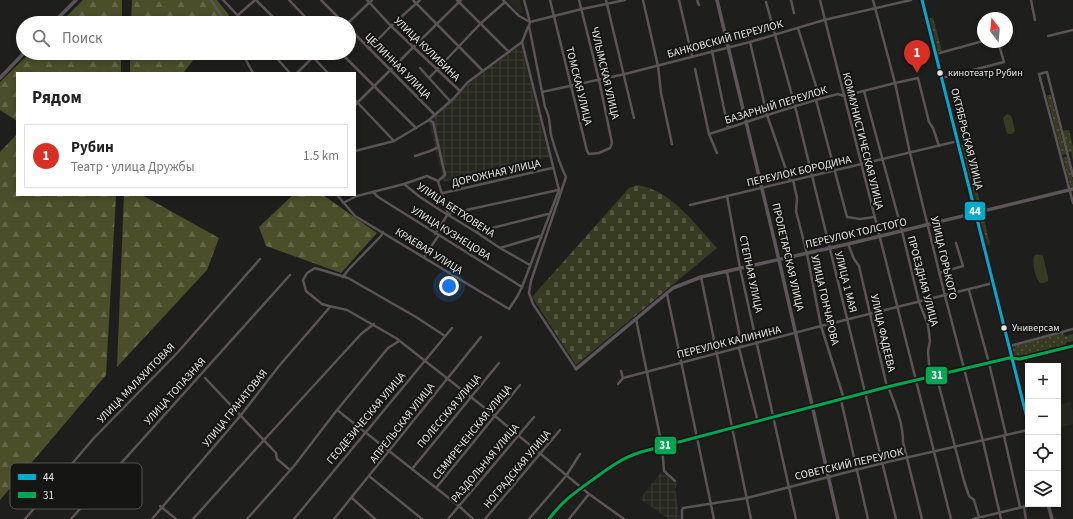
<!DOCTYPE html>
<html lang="ru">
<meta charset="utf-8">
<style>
body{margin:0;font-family:"Source Sans 3",sans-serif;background:#f2f2f2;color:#222}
.controls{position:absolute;right:12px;bottom:12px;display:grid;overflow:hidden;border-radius:0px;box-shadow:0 2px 6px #0003}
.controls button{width:36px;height:36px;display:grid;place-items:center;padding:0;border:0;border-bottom:1px solid #e0e0e0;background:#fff;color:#222;font:20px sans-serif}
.compass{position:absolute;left:977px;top:12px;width:36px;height:36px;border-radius:50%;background:#fff;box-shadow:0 2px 6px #0003;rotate:344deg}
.you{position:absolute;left:449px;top:286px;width:14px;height:14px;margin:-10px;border:3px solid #fff;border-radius:50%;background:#1a73e8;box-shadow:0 0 0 6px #1a73e833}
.badge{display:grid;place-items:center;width:26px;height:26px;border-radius:50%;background:#d93025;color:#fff;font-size:13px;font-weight:700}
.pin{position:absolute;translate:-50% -33px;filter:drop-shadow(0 1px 2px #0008)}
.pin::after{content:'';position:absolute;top:21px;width:14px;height:12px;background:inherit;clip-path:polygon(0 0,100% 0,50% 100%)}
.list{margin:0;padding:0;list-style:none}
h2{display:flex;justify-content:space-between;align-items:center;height:52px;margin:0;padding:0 16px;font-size:17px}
h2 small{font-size:13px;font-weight:400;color:#767676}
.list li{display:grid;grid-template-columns:26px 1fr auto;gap:12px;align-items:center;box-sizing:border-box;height:64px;margin:0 8px 8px;padding:0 8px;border:1px solid #e0e0e0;border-radius:0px}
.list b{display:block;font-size:15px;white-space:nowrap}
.list p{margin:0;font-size:13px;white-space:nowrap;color:#767676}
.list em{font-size:13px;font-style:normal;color:#767676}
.icon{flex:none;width:22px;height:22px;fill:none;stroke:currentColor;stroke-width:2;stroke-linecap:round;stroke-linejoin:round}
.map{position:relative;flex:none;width:1073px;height:519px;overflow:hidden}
.search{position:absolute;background:#fff;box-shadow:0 2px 6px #0003;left:16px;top:16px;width:340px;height:44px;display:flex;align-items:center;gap:10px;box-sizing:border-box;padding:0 14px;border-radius:22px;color:#767676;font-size:15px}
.panel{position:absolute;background:#fff;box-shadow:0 2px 6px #0003;left:16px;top:72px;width:340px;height:124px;border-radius:0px}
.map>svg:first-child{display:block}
.built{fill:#262820}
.industrial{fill:url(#industrial-grid)}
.grass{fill:url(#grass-dots)}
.forest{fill:url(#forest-firs)}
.cemetery{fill:url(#cemetery-stones)}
.pitch{fill:#373b21}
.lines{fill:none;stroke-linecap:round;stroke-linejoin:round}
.street{stroke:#5a5457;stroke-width:2.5}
.secondary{stroke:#5c5559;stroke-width:3.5}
.bus-1-casing{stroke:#151613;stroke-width:6}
.bus-2-casing{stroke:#151613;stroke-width:6}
.bus-1{stroke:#00a9ce;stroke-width:3}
.bus-2{stroke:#00a651;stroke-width:3}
.bus-dot{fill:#e5e5e3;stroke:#151613;stroke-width:1.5}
.labels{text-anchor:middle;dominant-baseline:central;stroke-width:4;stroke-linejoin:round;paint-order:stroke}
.bus-label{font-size:10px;fill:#e5e5e3;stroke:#151613;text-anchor:start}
.street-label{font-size:11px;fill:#e5e5e3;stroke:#151613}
.key{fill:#151613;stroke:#535451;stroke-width:1}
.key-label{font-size:11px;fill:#e5e5e3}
.line-badge{stroke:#151613;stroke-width:1.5}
.badge-label{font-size:11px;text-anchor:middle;font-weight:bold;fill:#fff}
</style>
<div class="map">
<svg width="1073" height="519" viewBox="0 0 1073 519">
<defs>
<pattern id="industrial-grid" width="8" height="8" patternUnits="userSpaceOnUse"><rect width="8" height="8" fill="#262820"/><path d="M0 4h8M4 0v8" fill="none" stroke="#3b3d36"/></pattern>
<pattern id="grass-dots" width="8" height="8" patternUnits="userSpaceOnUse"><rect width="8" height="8" fill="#373b21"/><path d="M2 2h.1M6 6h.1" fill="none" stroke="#545741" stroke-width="1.8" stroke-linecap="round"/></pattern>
<pattern id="forest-firs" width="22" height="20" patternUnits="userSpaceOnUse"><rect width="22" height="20" fill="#4a4f29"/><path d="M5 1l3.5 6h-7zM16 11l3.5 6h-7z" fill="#646848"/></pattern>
<pattern id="cemetery-stones" width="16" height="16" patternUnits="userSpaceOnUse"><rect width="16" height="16" fill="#373b21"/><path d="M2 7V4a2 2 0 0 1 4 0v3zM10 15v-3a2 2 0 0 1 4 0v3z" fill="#545741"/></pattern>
</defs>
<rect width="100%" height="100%" fill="#1e1e1d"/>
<!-- built -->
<g class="built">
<polygon points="507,0 520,0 523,13 520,13"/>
<polygon points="1071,402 1073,412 1073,424 1058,428 1058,405"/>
</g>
<!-- industrial -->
<g class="industrial">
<polygon points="521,45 549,157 444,182 429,122 458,95 468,83"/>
<polygon points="661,472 677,484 675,489 680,519 669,519 640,499"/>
</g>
<!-- grass -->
<g class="grass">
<polygon points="929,18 933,18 934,21 942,51 937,51"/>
<polygon points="1047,95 1051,95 1066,154 1062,155 1047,97"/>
<polygon points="1069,130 1073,147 1073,161 1071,152 1067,152 1062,131"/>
<polygon points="965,144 974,178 970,179 961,145"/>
<polygon points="1064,157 1067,157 1073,181 1073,187 1071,188 1063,159"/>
<polygon points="974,180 982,209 978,209 971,181"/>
<polygon points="983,214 990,245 988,245 979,217"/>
<polygon points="1063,333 1065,336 1073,334 1073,341 1067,342 1065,346 1018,358 1014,355 1012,349 1015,346"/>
</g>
<!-- forest -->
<g class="forest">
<polygon points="83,0 122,0 122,23 60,23"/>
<polygon points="132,0 217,0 229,15 223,23 131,23"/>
<polygon points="30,53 121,53 121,73 17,73 17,121 0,110 0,82"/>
<polygon points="130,53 199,53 183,73 130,73"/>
<polygon points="17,134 17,195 116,195 106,375 0,500 0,152"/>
<polygon points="124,195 142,195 219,238 207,270 117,367"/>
<polygon points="293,195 323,195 377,233 341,273 266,246 259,227"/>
</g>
<!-- cemetery -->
<path class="cemetery" d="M637 185C671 190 695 224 717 248L576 365 532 297 629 188Z"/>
<!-- pitch -->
<g class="pitch">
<polygon points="1007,114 1010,115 1012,118 1015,131 1012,134 1008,134 1006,131 1003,118"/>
<path d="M1037 254 1043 256 1048 277V281L1044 283H1040C1035 277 1032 264 1034 256Z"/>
</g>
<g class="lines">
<!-- street -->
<g class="street">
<polyline points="211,0 226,23"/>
<polyline points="223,0 245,23"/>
<polyline points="256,0 279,23"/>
<polyline points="289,0 311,23"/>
<polyline points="321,0 344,23"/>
<polyline points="367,0 391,26 460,91"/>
<polyline points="413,0 483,71"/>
<polyline points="457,0 509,52"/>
<polyline points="503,0 519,16 530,22 582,9 625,0"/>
<path d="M524 0 530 22 529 26 545 107C551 118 549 124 551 135 555 149 559 163 566 177L531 281 529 293 533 304 576 369"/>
<polyline points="550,0 587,151 589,154 599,153 610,148 612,143 599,80 579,0"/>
<polyline points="606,0 634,118"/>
<polyline points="643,0 658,66 661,93 672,144"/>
<polyline points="679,0 692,56"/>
<polyline points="697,0 699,5"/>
<polyline points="791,0 794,13"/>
<polyline points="820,0 951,519"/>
<polyline points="873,0 895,83 910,153 945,296 983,441 1001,519"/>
<polyline points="1031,0 1035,20"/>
<polyline points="766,2 795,106 896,519"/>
<polyline points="232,23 238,15 255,0"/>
<polyline points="348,23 372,0"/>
<polyline points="349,28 435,115"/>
<polyline points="798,28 820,99"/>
<polyline points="1048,36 1073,30"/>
<polyline points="750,42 767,115 790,181"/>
<polyline points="369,49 391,26 420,0"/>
<polyline points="712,51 728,128"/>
<polyline points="242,53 253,73"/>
<polyline points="272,53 290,73"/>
<polyline points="309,53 328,73"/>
<polyline points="341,53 416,128"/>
<polyline points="936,54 983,41"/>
<polyline points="420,68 429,78"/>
<polyline points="695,69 709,134 717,153"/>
<polyline points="297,73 317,53"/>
<polyline points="942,78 1004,62 998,42"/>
<polyline points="864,91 902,231 919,302 928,325 930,341 928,351 929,364 932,373 937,378 964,481 969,496 974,500 979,517"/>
<polyline points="542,92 625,74 750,42 824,20 911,0"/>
<polyline points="355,100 394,141"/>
<polyline points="816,100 847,217 860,219 874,217"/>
<polyline points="450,101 429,78 480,24 505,2"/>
<polyline points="355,105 461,0"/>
<polyline points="429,120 433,122 445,175 438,181"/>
<path d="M709 134C752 121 794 105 838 94L844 96 895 83 918 78 929 122 933 128 939 146"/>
<polyline points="355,151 394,141 429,120 453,99 468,82 522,42 528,27"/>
<polyline points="415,156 430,151 439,147"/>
<polyline points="1073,176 1047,72 1039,74 1073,203"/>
<polyline points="793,180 797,198 796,211 807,254 821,326 844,399"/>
<polyline points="404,184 420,197 440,210 476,232 500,248 530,265"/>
<polyline points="373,192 378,197 522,287"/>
<polyline points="443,193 552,168"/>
<polyline points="337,195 355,216 509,309 517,297 522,287 559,190 522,42"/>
<polyline points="727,196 740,268 796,519"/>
<polyline points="343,203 357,196 404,184 427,176 438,181 448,214 435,234"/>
<polyline points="690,205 958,141"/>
<polyline points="448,214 558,190"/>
<polyline points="476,232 548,214"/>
<path d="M848 244 854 259 859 266 887 387 889 389C896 407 903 423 903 442L922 519"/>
<polyline points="500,248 540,236"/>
<polyline points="424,257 439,235"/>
<polyline points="727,272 742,347"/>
<polyline points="939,273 963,266 956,243"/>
<polyline points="343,277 348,270 381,236 383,232"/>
<polyline points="701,277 751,519"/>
<polyline points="969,290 989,363 1006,435"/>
<polyline points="667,294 714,519"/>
<polyline points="636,319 662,446 664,471 675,481"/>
<polyline points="445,336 416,317 348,278 315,268 307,273 303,280 306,291 322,304 329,306 347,310 396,338 495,416 589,494 624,519"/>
<polyline points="1010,346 1073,329"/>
<polyline points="739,348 758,422"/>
<polyline points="621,371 623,378 821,326 993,283"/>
<polyline points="205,378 276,453 277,459 290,470"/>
<polyline points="618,384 623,378"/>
<polyline points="841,400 868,519"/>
<polyline points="337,410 459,506 473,519"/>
<polyline points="1004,436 1020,507"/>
<polyline points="412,469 499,363"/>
<polyline points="369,476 422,519"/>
<polyline points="436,488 520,385"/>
<polyline points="352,498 375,519"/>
<polyline points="160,506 176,519"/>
<polyline points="1024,507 1026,519"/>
<polyline points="25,519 93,439 178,352 260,259"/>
<polyline points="71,519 290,275"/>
<polyline points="152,519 241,415 279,366 330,307"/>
<polyline points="193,519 264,440 361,334 374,324"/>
<polyline points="247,519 294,466 337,410 388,348 399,341"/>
<polyline points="294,519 452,328"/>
<polyline points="334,519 481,337"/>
<polyline points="448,519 534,417"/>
<polyline points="485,519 560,430"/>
<polyline points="529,519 566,476 580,454"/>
<path d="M549 519C563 500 577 491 595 478 610 467 624 457 641 452L887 387 1009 358 1020 359 1073 346"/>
<polyline points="569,519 589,494"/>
<polyline points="682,519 682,510 683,508 747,498 883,463 1028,430"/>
<polyline points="973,519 1035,504"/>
</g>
<!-- secondary -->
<g class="secondary">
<polyline points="717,0 779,260 838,519"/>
<polyline points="922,0 1028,422"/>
<polyline points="53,23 76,0"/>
<polyline points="0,78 24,53"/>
<polyline points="576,369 673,288 701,277 848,244 1073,189"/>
<polyline points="1048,504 1052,519"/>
</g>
<!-- bus-1 casing -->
<g class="bus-1-casing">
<polyline id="bus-1" points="922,0 1028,422"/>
</g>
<!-- bus-2 casing -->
<g class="bus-2-casing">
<path id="bus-2" d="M549 519C563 500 577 491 595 478 610 467 624 457 641 452L887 387 1009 358 1020 359 1073 346"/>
</g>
<!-- bus-1 -->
<use href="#bus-1" class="bus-1"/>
<!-- bus-2 -->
<use href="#bus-2" class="bus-2"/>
</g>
<!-- markers -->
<g class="bus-dot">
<circle cx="940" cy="73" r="3.5"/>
<circle cx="1004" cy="328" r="3.5"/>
</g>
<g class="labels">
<!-- bus labels -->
<g class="bus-label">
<text x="948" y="73">кинотеатр Рубин</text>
<text x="1012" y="328">Универсам</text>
</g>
<!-- street labels -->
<g class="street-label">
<text transform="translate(725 39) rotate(-15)">БАНКОВСКИЙ ПЕРЕУЛОК</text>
<text transform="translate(427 49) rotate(44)">УЛИЦА КУЛИБИНА</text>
<text transform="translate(398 66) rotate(45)">ЦЕЛИННАЯ УЛИЦА</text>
<text transform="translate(605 73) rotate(77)">ЧУЛЫМСКАЯ УЛИЦА</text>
<text transform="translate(579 86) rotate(76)">ТОМСКАЯ УЛИЦА</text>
<text transform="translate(776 105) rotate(-17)">БАЗАРНЫЙ ПЕРЕУЛОК</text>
<text transform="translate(967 139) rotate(76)">ОКТЯБРЬСКАЯ УЛИЦА</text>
<text transform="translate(863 141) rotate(76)">КОММУНИСТИЧЕСКАЯ УЛИЦА</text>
<text transform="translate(799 171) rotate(-13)">ПЕРЕУЛОК БОРОДИНА</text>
<text transform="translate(496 173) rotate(-13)">ДОРОЖНАЯ УЛИЦА</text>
<text transform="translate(456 210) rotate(33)">УЛИЦА БЕТХОВЕНА</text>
<text transform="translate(451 233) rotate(32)">УЛИЦА КУЗНЕЦОВА</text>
<text transform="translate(856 233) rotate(-13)">ПЕРЕУЛОК ТОЛСТОГО</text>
<text transform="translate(429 251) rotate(32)">КРАЕВАЯ УЛИЦА</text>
<text transform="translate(788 257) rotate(77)">ПРОЛЕТАРСКАЯ УЛИЦА</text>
<text transform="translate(944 258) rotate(77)">УЛИЦА ГОРЬКОГО</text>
<text transform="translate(751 274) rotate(78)">СТЕПНАЯ УЛИЦА</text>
<text transform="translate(923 281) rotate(75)">ПРОЕЗДНАЯ УЛИЦА</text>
<text transform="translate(846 282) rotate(76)">УЛИЦА 1 МАЯ</text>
<text transform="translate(825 300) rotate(77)">УЛИЦА ГОНЧАРОВА</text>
<text transform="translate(883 333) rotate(77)">УЛИЦА ФАДЕЕВА</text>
<text transform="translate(729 342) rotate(-14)">ПЕРЕУЛОК КАЛИНИНА</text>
<text transform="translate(136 383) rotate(-46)">УЛИЦА МАЛАХИТОВАЯ</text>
<text transform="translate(175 391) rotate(-48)">УЛИЦА ТОПАЗНАЯ</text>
<text transform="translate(235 408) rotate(-51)">УЛИЦА ГРАНАТОВАЯ</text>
<text transform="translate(449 411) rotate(-50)">ПОЛЕССКАЯ УЛИЦА</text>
<text transform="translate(366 418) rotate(-50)">ГЕОДЕЗИЧЕСКАЯ УЛИЦА</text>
<text transform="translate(402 423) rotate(-52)">АПРЕЛЬСКАЯ УЛИЦА</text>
<text transform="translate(472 432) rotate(-51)">СЕМИРЕЧЕНСКАЯ УЛИЦА</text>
<text transform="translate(485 463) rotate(-50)">РАЗДОЛЬНАЯ УЛИЦА</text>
<text transform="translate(849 464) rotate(-13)">СОВЕТСКИЙ ПЕРЕУЛОК</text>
<text transform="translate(517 469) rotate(-50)">НОГРАДСКАЯ УЛИЦА</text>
</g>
</g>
<!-- legend -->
<rect x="10" y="463" width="132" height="46" rx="6" class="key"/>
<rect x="18" y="474" width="18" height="6" fill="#00a9ce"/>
<rect x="18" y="492" width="18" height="6" fill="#00a651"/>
<g class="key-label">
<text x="43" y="481">44</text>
<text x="43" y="499">31</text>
</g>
<g class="line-badge">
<rect x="964" y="201" width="22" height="20" rx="4" fill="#00a9ce"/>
<rect x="925" y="366" width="23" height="19" rx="4" fill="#00a651"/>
<rect x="654" y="436" width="23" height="19" rx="4" fill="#00a651"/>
</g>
<g class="badge-label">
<text x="975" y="215">44</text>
<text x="937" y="379">31</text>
<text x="665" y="449">31</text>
</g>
</svg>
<div class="controls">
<button>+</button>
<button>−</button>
<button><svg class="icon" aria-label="locate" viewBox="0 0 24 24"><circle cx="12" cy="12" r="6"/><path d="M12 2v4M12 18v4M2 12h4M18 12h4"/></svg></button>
<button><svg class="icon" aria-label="layers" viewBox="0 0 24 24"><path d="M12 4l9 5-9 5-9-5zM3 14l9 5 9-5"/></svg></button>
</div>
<svg class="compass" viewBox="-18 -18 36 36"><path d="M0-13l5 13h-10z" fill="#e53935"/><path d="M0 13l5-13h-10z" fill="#767676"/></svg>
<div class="you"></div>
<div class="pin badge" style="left:917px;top:73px">1</div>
<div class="search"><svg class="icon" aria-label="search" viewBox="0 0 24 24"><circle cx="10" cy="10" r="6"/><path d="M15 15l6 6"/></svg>Поиск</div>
<section class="panel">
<h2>Рядом<small></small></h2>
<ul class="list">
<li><span class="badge">1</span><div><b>Рубин</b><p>Театр · улица Дружбы</p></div><em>1.5 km</em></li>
</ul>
</section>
</div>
